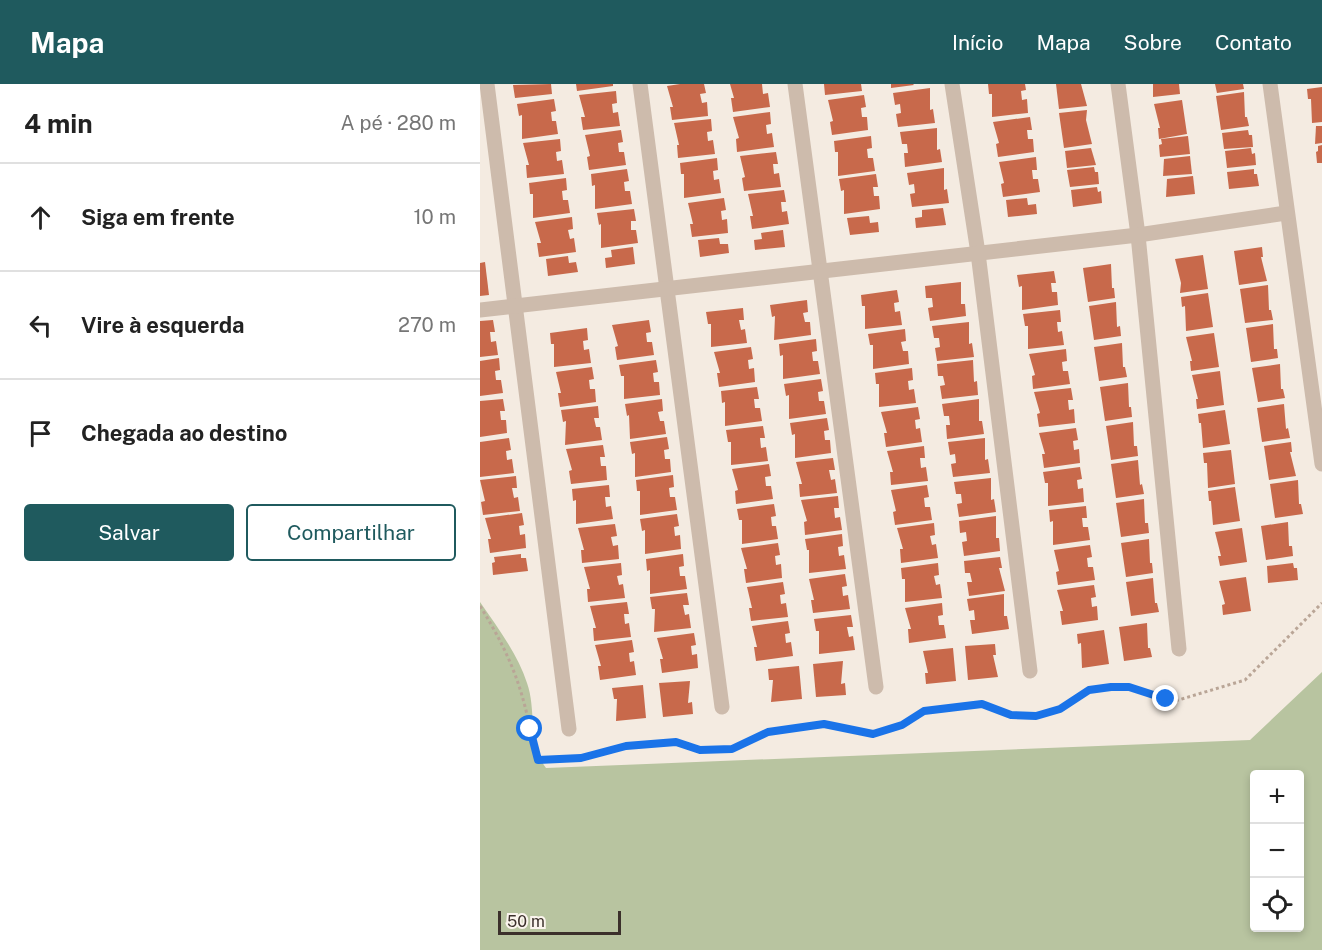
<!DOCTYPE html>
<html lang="pt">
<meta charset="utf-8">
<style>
body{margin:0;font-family:"Public Sans",sans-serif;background:#f2f2f2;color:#222}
.controls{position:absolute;right:18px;bottom:18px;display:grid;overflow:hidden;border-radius:6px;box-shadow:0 3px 9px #0003}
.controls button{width:54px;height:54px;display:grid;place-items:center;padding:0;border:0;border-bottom:2px solid #e0e0e0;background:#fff;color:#222;font:30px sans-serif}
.scale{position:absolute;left:18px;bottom:15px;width:123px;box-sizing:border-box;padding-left:6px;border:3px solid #3b302b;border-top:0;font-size:16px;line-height:21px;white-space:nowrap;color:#3b302b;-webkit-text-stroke:4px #fbf5ee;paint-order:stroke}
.stop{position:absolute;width:18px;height:18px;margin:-14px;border:4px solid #1a73e8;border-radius:50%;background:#fff}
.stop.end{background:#1a73e8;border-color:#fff;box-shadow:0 2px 6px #0008}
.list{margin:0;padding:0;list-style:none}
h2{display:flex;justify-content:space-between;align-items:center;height:78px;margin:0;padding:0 24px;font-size:26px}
h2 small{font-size:20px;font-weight:400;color:#767676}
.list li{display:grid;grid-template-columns:39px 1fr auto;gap:18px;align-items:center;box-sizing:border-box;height:108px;padding:0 24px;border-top:2px solid #e0e0e0}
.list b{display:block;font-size:22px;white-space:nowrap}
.list em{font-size:20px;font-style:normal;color:#767676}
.actions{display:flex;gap:12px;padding:18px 24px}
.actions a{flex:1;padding:14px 0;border:2px solid #1f5a5e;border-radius:6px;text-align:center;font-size:21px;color:#1f5a5e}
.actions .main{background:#1f5a5e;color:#fff}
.icon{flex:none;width:33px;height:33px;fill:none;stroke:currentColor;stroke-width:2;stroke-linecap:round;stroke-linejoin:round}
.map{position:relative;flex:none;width:842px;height:866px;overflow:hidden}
header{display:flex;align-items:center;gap:36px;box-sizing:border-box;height:84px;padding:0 30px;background:#1f5a5e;color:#fff}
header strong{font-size:28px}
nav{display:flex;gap:33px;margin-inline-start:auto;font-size:21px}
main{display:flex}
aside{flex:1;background:#fff}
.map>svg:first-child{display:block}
.green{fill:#b8c4a0;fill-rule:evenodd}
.building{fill:#c8694b}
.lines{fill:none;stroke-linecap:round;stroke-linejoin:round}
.path{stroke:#b9a596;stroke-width:3;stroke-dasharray:3 3;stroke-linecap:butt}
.minor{stroke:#cdbbac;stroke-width:15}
.route{stroke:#1a73e8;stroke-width:8}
</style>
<header>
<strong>Mapa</strong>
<nav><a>Início</a><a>Mapa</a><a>Sobre</a><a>Contato</a></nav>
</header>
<main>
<aside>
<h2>4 min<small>A pé · 280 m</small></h2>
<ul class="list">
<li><svg class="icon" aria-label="ahead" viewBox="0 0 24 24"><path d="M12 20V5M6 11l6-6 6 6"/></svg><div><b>Siga em frente</b></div><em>10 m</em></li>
<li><svg class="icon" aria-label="left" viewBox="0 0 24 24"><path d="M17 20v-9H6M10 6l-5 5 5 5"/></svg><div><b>Vire à esquerda</b></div><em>270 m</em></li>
<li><svg class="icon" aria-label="arrive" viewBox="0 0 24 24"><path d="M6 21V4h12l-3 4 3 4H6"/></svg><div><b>Chegada ao destino</b></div></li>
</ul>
<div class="actions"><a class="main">Salvar</a><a>Compartilhar</a></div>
</aside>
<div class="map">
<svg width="842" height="866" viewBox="0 0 842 866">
<rect width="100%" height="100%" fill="#f4ebe1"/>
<!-- green -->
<path class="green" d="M0 518C17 543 38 570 47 599 57 627 47 659 66 684L770 656 842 588V866H0ZM774 690H820V844H774Z"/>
<!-- building -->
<g class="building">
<polygon points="71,0 72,10 35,14 33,1"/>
<polygon points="96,0 133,0 133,2 97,7"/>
<polygon points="200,0 224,0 226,9 220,10 222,19 227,18 228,32 192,36 190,23 193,23 187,2"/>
<polygon points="250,0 282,0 283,10 288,9 290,23 253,28 251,14 254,14"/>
<polygon points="344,0 381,0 382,7 345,11"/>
<polygon points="411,0 433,0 434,1 411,4"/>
<polygon points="508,0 545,0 546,6 541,7 542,16 547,15 548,29 512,33 512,10 509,10"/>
<polygon points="576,0 601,0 607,22 579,25"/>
<polygon points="673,0 699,0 700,10 673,13"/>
<polygon points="735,0 763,0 764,5 737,9"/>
<polygon points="842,3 842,38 832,39 831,15 828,15 827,5"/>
<polygon points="450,4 450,26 453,25 455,39 418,43 416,30 421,29 420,20 415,21 413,9"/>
<polygon points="136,7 137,19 132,20 133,29 138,28 140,42 103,46 101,33 105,33 99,11"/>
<polygon points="764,8 765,33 767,33 769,42 741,46 736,12"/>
<polygon points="384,11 386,23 381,24 382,33 387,33 388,46 352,51 350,38 353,37 348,16"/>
<polygon points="74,15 76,27 71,28 72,37 76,37 78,50 42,55 42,31 39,32 37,20"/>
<polygon points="702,16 707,50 679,55 678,44 680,44 674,20"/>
<polygon points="607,26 606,36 612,60 584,64 579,29"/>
<polygon points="290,28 291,40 286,41 287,50 292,49 294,63 257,68 256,55 259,54 253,33"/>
<polygon points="550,33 552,46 547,46 548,55 553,55 554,68 518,73 516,60 519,59 513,38"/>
<polygon points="231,35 232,47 227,48 228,57 233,56 235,70 198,74 197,61 199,61 194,39"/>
<polygon points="836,42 842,42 842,59 835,60"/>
<polygon points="457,44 457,66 460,65 462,78 425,83 424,69 428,69 427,60 422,60 420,48"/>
<polygon points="141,46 143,58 138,59 139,68 144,68 146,81 109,86 107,73 110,72 105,51"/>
<polygon points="768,46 769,51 772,51 773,63 744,65 742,49"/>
<polygon points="391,52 392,64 387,65 388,74 393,74 395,87 358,92 358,68 355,68 354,57"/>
<polygon points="708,52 710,70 680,73 679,61 682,60 681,55"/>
<polygon points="80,55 81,67 76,68 77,77 82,76 84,90 47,94 46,81 49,81 43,59"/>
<polygon points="842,61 842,79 837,79 836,68 838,67 838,62"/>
<polygon points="611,64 616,81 587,84 585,67"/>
<polygon points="771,64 772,70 775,69 776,81 747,84 745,67"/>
<polygon points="296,68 298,80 293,80 294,90 299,89 301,103 264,107 262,94 265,93 260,72"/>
<polygon points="710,72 712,90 683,92 684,75"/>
<polygon points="556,73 557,86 552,86 553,95 558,95 560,108 523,113 521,100 524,99 519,78"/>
<polygon points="237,74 238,86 233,87 234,96 239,95 241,109 204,114 204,90 201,90 200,79"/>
<polygon points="614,83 615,88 618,88 619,100 590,103 587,86"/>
<polygon points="464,84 464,106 467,105 469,119 432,123 430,110 435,109 434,100 429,101 427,89"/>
<polygon points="147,85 149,97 144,98 145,107 150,107 152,120 115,125 115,101 112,102 111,90"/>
<polygon points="774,85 774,90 777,90 779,102 749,105 747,88"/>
<polygon points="396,90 398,103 393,103 394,112 399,112 400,125 364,130 364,106 361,107 359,95"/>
<polygon points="713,92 715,110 686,113 687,95"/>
<polygon points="86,94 87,106 82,107 83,116 88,116 90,129 53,134 53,110 50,110 49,99"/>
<polygon points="617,103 618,108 621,107 622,119 593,123 591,106"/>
<polygon points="304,106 306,118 301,118 302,128 307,127 309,140 272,145 270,132 273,132 268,110"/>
<polygon points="244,114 246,126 241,127 242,136 247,135 248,149 212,153 210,140 213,140 208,119"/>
<polygon points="547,114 548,121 556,120 557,130 528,133 526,116"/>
<polygon points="463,124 466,141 436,144 435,134 442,133 442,126"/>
<polygon points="154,125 156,137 151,137 151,146 156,146 158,159 121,164 121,140 119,141 117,129"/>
<polygon points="389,132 390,139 398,138 399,148 370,151 367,134"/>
<polygon points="92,133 93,145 88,146 90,155 94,154 96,168 59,173 57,159 61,159 55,138"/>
<polygon points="303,146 305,163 275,166 274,156 282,155 281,149"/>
<polygon points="239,154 240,160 248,160 249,169 220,173 218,156"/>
<polygon points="153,163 155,180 126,184 125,174 132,173 131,166"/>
<polygon points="782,163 783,173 781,173 787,197 759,201 754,167"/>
<polygon points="723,171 728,205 700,209 701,199 695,175"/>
<polygon points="88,172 89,179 96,178 98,188 68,192 66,175"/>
<polygon points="5,178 9,211 0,212 0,179"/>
<polygon points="631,180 632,204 634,204 635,214 608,218 603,184"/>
<polygon points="574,187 576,199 571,199 572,208 577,208 578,221 542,226 542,202 539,203 537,191"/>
<polygon points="481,198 481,220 485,220 486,232 450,237 448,224 453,223 452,214 446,214 445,202"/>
<polygon points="788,201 789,226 791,226 793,236 765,239 760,205"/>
<polygon points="417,206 419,218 414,219 415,228 420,227 422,241 385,245 385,222 382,222 381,211"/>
<polygon points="728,209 733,243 706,247 705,222 702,223 701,213"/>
<polygon points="327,216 328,228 323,229 325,238 330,238 331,251 294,256 295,232 292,233 290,221"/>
<polygon points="636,218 637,243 640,242 641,252 614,256 609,222"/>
<polygon points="263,224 264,236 259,236 261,246 265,245 267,259 231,263 231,240 228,240 226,228"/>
<polygon points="580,226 581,238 577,238 578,248 582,247 584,261 548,265 548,242 545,242 543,230"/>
<polygon points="13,236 15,248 10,248 11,258 16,257 18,271 0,273 0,237"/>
<polygon points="169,236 171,248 166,249 167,258 172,258 174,271 137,276 135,263 138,262 132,241"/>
<polygon points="489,238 489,260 492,259 494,273 457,277 455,264 460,263 459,254 454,254 452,242"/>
<polygon points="793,240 794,265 797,265 798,274 771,278 766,244"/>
<polygon points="107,244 108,256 103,257 104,266 109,265 111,279 74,283 74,260 71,260 70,249"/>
<polygon points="425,245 426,257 421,258 423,267 428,267 429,280 393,285 393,261 390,261 388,250"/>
<polygon points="734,249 739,283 711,287 710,277 712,277 706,253"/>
<polygon points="336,255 337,267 332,268 333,277 338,277 340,290 303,295 303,271 300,272 299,260"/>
<polygon points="642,259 643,283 645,283 647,293 619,297 614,263"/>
<polygon points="271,263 273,275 268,276 269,285 274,284 275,298 239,303 237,289 240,289 234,268"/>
<polygon points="586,265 587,277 582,278 583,287 588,287 590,300 553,305 552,292 555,291 549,270"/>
<polygon points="19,274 20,286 15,287 16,296 21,296 23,309 0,312 0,277"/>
<polygon points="176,276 178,288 173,289 174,298 179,298 180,311 144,315 144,292 141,292 139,281"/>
<polygon points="493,276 494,298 497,297 498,311 462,315 460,302 465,301 463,292 458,292 457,280"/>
<polygon points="800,280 801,305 803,305 805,314 778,318 772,284"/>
<polygon points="112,283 114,295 109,296 110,305 115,305 116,318 80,323 78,309 81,309 76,288"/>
<polygon points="432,284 433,296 428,297 429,306 434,305 436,319 399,323 399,300 396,300 395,289"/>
<polygon points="740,287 744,321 717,325 716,315 718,315 712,291"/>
<polygon points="341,295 343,307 338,308 339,317 344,317 346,330 309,335 309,311 306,312 304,300"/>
<polygon points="648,299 649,323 651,323 652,333 625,337 620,303"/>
<polygon points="277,303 279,315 274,315 275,324 280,324 282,337 245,342 245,318 242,319 241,307"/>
<polygon points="591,304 593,316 588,316 589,326 594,325 595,339 559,343 557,330 560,329 554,308"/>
<polygon points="23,315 25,327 20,327 21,336 26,336 27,349 0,353 0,317"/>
<polygon points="182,315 183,327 178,328 180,337 184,337 186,350 150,355 149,331 147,332 145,320"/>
<polygon points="499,315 499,337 502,337 504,350 467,355 466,341 470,341 469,332 464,332 462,320"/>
<polygon points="804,320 806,345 808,344 810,354 782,358 777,324"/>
<polygon points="118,322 119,334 114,334 116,343 120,343 122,356 85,361 86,337 83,338 81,326"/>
<polygon points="438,323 440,335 435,336 436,345 440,344 442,358 406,363 404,349 407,349 401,328"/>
<polygon points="745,326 750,360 723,364 721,339 719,339 718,330"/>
<polygon points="347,334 349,346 344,347 345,356 350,356 351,369 315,374 315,350 312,351 310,339"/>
<polygon points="653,338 654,362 657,362 658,372 631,376 626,342"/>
<polygon points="283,342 285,354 280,354 281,364 286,363 288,377 251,381 251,358 248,358 246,346"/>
<polygon points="596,344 598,356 593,357 594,366 599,365 600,379 564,384 562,370 565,370 559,349"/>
<polygon points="187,353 189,365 184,366 185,375 190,375 191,388 155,393 155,369 152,370 150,358"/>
<polygon points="29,354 31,366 26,367 27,376 32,375 34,389 0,393 0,358"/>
<polygon points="505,354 505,376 508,375 510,389 473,393 471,380 476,379 475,370 470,371 468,358"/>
<polygon points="811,358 812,368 810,368 816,392 789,396 784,362"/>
<polygon points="123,361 125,373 120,373 121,382 126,382 127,396 91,400 89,387 92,386 86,365"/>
<polygon points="444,362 445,374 440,374 441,384 446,383 448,397 411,401 410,388 413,388 407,367"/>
<polygon points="751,366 755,400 728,404 727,379 724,379 723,369"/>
<polygon points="353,374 355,386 349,386 351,396 355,395 357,409 320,413 319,400 322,400 316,378"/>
<polygon points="658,376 660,401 662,400 664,410 636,414 631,380"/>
<polygon points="289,380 291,392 285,393 286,402 291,402 293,415 256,420 255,407 258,406 252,385"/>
<polygon points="600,383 602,395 597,396 598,405 603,404 604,418 568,422 568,399 565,399 563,388"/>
<polygon points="193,391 194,403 189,404 190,413 195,413 197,426 160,431 160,407 157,407 156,396"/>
<polygon points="36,392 37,404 32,404 34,414 38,413 40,427 3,431 1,418 5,417 0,396"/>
<polygon points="511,394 511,416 514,415 516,428 479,433 477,420 482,419 481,410 476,410 474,398"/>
<polygon points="818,396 819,420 821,420 823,430 795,434 790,400"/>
<polygon points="129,401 130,413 125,413 126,423 131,422 133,435 96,440 96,416 93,417 92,405"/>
<polygon points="447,401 449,413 444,414 445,423 450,423 452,436 415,441 413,428 416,427 411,406"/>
<polygon points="755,403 760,437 733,441 731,417 729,417 728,407"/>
<polygon points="358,412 359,424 354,424 355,434 360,433 362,446 325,451 324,438 327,437 321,416"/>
<polygon points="664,415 665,439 668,439 669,449 641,453 636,419"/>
<polygon points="294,420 296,432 291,433 292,442 296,442 298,455 262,460 262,436 259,436 257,425"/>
<polygon points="606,422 607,434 602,434 603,443 608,443 610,456 573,461 573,437 570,438 569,426"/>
<polygon points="42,429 44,441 39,442 40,451 45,450 46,464 10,469 8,455 11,455 5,434"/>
<polygon points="197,430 199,442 194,443 195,452 200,451 201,465 165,470 165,446 162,447 160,435"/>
<polygon points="516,432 516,454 519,454 520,467 484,472 482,458 487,457 486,448 480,449 479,437"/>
<polygon points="808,438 809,462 812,462 813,472 786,476 781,442"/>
<polygon points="454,439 455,451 450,452 452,461 456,460 458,474 421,479 420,465 423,465 417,444"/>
<polygon points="135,440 137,452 131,453 133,462 138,461 139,475 102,479 101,466 104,466 98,444"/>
<polygon points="762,444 767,478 740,482 738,472 741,472 735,448"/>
<polygon points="362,450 363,462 358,463 359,472 364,471 366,485 329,489 329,466 327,466 325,455"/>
<polygon points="669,455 670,479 672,479 673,489 646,493 641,459"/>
<polygon points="298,459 300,471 295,472 296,481 301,480 302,494 266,499 264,485 267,485 261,464"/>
<polygon points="610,461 612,473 607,474 608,483 613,483 615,496 578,501 576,488 579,487 574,466"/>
<polygon points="41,470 41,474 46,474 48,487 13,491 12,479 15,478 14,473"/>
<polygon points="203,470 204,482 199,483 200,492 205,492 207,505 170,510 170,486 167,487 166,475"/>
<polygon points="520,473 522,484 519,484 525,507 489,512 487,498 492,498 490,489 485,489 484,477"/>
<polygon points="141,479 142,491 137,492 139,501 143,500 145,514 108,518 107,505 110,505 104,483"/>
<polygon points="458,479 459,491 454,492 456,501 460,500 462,514 425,518 425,495 422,495 421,484"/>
<polygon points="813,479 814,484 817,484 818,496 788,499 787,482"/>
<polygon points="365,490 367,502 362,503 363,512 368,511 370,525 333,529 331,516 334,516 329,495"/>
<polygon points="766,493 771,527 743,531 742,521 745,520 739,497"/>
<polygon points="673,494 675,519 677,519 679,528 651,532 646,498"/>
<polygon points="303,498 305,510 300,511 301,520 306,519 308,533 271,537 269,524 272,524 267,503"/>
<polygon points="614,501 616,513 611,514 612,523 617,522 618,536 582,541 580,527 583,527 577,506"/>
<polygon points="207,509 209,521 203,521 205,531 209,530 211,544 174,548 175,525 172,525 170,513"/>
<polygon points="524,510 524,532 527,532 529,545 492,550 490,536 495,536 494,526 489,527 487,515"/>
<polygon points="147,518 149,530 144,530 145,540 149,539 151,553 114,557 113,544 116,544 110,522"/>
<polygon points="462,519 463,531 458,532 459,541 464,541 466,554 429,559 428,545 431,545 425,524"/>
<polygon points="371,531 373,543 367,543 369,553 373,552 375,566 339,570 339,547 336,547 334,535"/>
<polygon points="308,537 310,549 305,550 306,559 311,558 313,572 276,577 274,563 277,563 272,542"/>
<polygon points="667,539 668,564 670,564 672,573 644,577 639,543"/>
<polygon points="624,546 629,580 602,584 601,559 598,560 597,550"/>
<polygon points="214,549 216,561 211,562 212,571 217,570 218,584 182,589 180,575 183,575 177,554"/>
<polygon points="152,556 154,568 149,569 150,578 154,577 156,591 120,596 118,582 121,582 115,561"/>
<polygon points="515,560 516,571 513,571 518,593 488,596 485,562"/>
<polygon points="473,564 476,597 446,600 445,589 448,589 443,567"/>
<polygon points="363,577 361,600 365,599 366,611 336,613 333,580"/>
<polygon points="319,582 322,615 291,618 293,596 289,596 288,585"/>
<polygon points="210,597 208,619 212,618 213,630 183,633 179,599"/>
<polygon points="163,601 166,634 136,637 137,615 134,615 132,604"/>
</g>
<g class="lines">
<!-- path -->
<path class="path" d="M0 522C33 575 45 610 55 672L65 677 81 676 101 674 146 662 196 659 220 666H245L262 661 288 648 344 640 393 650 422 641 444 627 502 620 531 631 556 632 580 625 609 606 631 603H649L695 617 765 596 842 519"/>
<!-- minor -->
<g class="minor">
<polyline points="7,0 89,645"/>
<polyline points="160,0 242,623"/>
<polyline points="315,0 396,603"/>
<polyline points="472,0 498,169 550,587"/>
<polyline points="638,0 658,151 699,565"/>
<polyline points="790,0 842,380"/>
<polyline points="0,226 658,151 806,129"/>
</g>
</g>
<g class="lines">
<!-- route -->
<polyline class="route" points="50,645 58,676 101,674 146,662 196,658 220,666 252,665 288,648 344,640 393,650 422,641 444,627 502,620 531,631 556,632 580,625 609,606 631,603 649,603 686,615"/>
</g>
</svg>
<div class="controls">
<button>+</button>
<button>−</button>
<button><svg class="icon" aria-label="locate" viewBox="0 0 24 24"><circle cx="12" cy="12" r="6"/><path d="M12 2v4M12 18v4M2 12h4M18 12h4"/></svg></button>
</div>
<div class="scale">50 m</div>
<div class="stop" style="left:50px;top:645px"></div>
<div class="stop end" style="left:686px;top:615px"></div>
</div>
</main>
